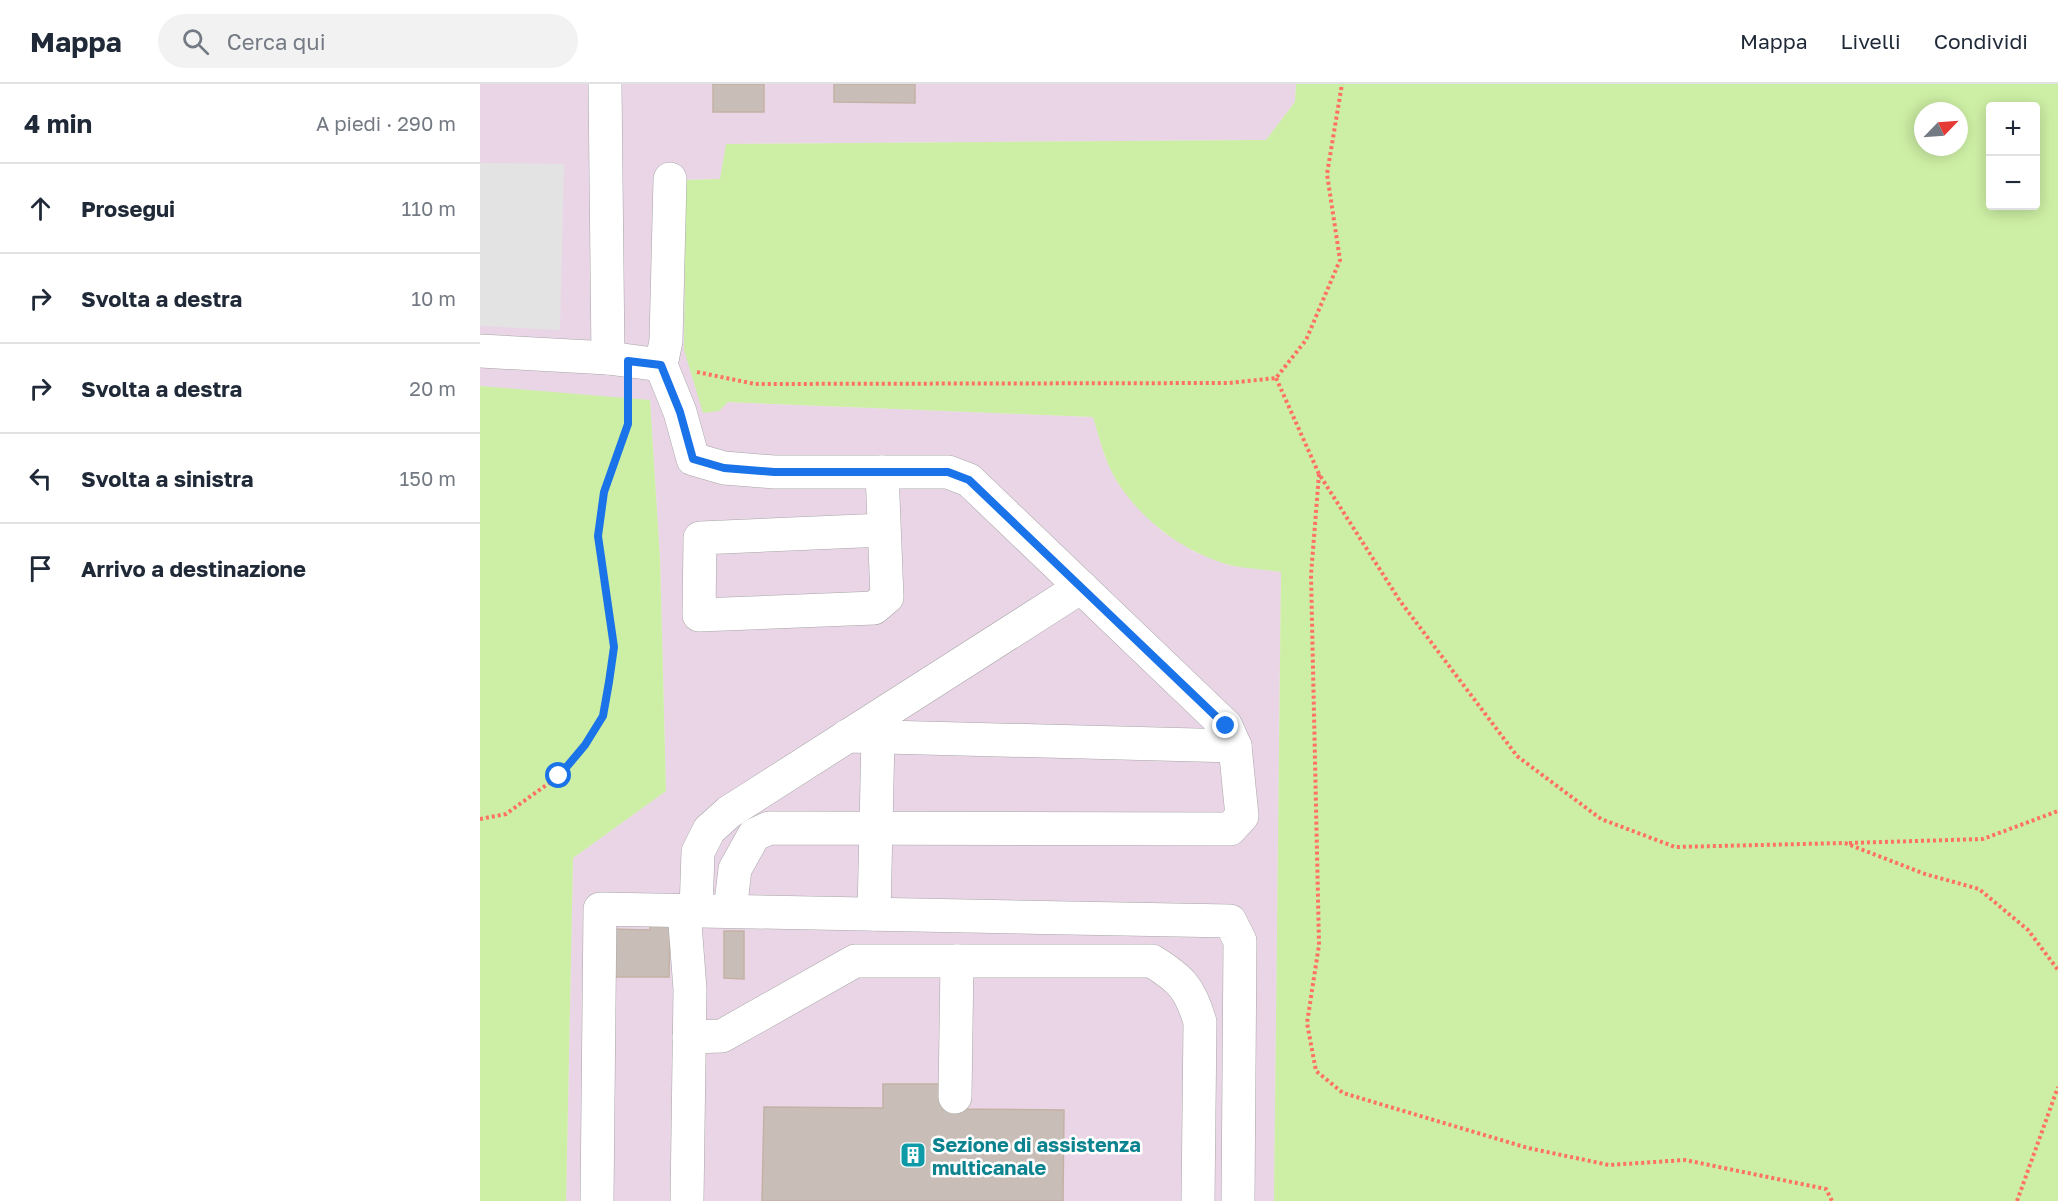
<!DOCTYPE html>
<html lang="it">
<meta charset="utf-8">
<style>
body{margin:0;font-family:"Golos Text",sans-serif;background:#f2f2f3;color:#1f2937}
.controls{position:absolute;right:18px;top:18px;display:grid;overflow:hidden;border-radius:6px;box-shadow:0 3px 15px #0003}
.controls button{width:54px;height:54px;display:grid;place-items:center;padding:0;border:0;border-bottom:2px solid #e0e1e3;background:#fff;color:#1f2937;font:30px sans-serif}
.compass{position:absolute;left:1434px;top:18px;width:54px;height:54px;border-radius:50%;background:#fff;box-shadow:0 3px 15px #0003;rotate:65deg}
.stop{position:absolute;width:18px;height:18px;margin:-14px;border:4px solid #1a73e8;border-radius:50%;background:#fff}
.stop.end{background:#1a73e8;border-color:#fff;box-shadow:0 2px 6px #0008}
.list{margin:0;padding:0;list-style:none}
h2{display:flex;justify-content:space-between;align-items:center;height:78px;margin:0;padding:0 24px;font-size:26px}
h2 small{font-size:20px;font-weight:400;color:#747a83}
.list li{display:grid;grid-template-columns:39px 1fr auto;gap:18px;align-items:center;box-sizing:border-box;height:90px;padding:0 24px;border-top:2px solid #e0e1e3}
.list b{display:block;font-size:22px;white-space:nowrap}
.list em{font-size:20px;font-style:normal;color:#747a83}
.icon{flex:none;width:33px;height:33px;fill:none;stroke:currentColor;stroke-width:2;stroke-linecap:round;stroke-linejoin:round}
.map{position:relative;flex:none;width:1578px;height:1117px;overflow:hidden}
header{display:flex;align-items:center;gap:36px;box-sizing:border-box;height:84px;padding:0 30px;background:#fff;border-bottom:2px solid #e0e1e3}
header strong{font-size:28px}
nav{display:flex;gap:33px;margin-inline-start:auto;font-size:21px}
.search{width:420px;height:54px;background:#f2f2f3;display:flex;align-items:center;gap:15px;box-sizing:border-box;padding:0 21px;border-radius:33px;color:#747a83;font-size:22px}
main{display:flex}
aside{flex:1;background:#fff}
.map>svg:first-child{display:block}
.industrial{fill:#ead5e7}
.grass{fill:#cdefa5;fill-rule:evenodd}
.parking{fill:#e3e3e3}
.building{fill:#c9beb7;stroke:#c4b1a5;stroke-width:1.5}
.lines{fill:none;stroke-linecap:round;stroke-linejoin:round}
.minor-casing{stroke:#a6a6a6;stroke-width:34}
.path{stroke:#ff7167;stroke-width:4;stroke-dasharray:3 3;stroke-linecap:butt}
.minor{stroke:#fff;stroke-width:33}
.route{stroke:#1a73e8;stroke-width:8}
.labels{text-anchor:middle;dominant-baseline:central;stroke-width:5;stroke-linejoin:round;paint-order:stroke}
.culture-label{font-size:20px;font-weight:bold;fill:#0d838f;stroke:#fff;text-anchor:start}
</style>
<header>
<strong>Mappa</strong>
<div class="search"><svg class="icon" aria-label="search" viewBox="0 0 24 24"><circle cx="10" cy="10" r="6"/><path d="M15 15l6 6"/></svg>Cerca qui</div>
<nav><a>Mappa</a><a>Livelli</a><a>Condividi</a></nav>
</header>
<main>
<aside>
<h2>4 min<small>A piedi · 290 m</small></h2>
<ul class="list">
<li><svg class="icon" aria-label="ahead" viewBox="0 0 24 24"><path d="M12 20V5M6 11l6-6 6 6"/></svg><div><b>Prosegui</b></div><em>110 m</em></li>
<li><svg class="icon" aria-label="right" viewBox="0 0 24 24"><path d="M7 20v-9h11M14 6l5 5-5 5"/></svg><div><b>Svolta a destra</b></div><em>10 m</em></li>
<li><svg class="icon" aria-label="right" viewBox="0 0 24 24"><path d="M7 20v-9h11M14 6l5 5-5 5"/></svg><div><b>Svolta a destra</b></div><em>20 m</em></li>
<li><svg class="icon" aria-label="left" viewBox="0 0 24 24"><path d="M17 20v-9H6M10 6l-5 5 5 5"/></svg><div><b>Svolta a sinistra</b></div><em>150 m</em></li>
<li><svg class="icon" aria-label="arrive" viewBox="0 0 24 24"><path d="M6 21V4h12l-3 4 3 4H6"/></svg><div><b>Arrivo a destinazione</b></div></li>
</ul>
</aside>
<div class="map">
<svg width="1578" height="1117" viewBox="0 0 1578 1117">
<rect width="100%" height="100%" fill="#f1ece4"/>
<!-- industrial -->
<polygon class="industrial" points="0,0 816,0 815,18 786,56 247,60 240,95 206,96 239,327 247,318 613,333 625,373 639,401 661,426 683,448 715,468 748,481 801,488 794,1117 86,1117 93,774 186,707 180,475 170,317 0,302"/>
<!-- grass -->
<g class="grass">
<path d="M816 0H1578V1117H794L801 488C784 485 764 485 746 480 704 467 665 439 640 402 626 382 620 356 613 333L248 318 239 327 223 329 204 266 206 96 240 95 246 60 786 56 815 18ZM1510 22H1556V122H1510ZM1443 27H1479V63H1443Z"/>
<polygon points="0,302 170,316 180,475 186,707 93,774 86,1117 0,1117"/>
</g>
<!-- parking -->
<polygon class="parking" points="0,79 84,80 80,246 0,242"/>
<!-- building -->
<g class="building">
<rect x="233" y="0" width="51" height="28"/>
<polygon points="354,0 435,0 435,19 354,18"/>
<polygon points="170,841 190,841 189,893 130,893 130,845 170,846"/>
<polygon points="244,847 264,847 264,895 244,894"/>
<polygon points="403,1000 464,1000 463,1025 584,1026 583,1117 282,1117 284,1023 403,1024"/>
</g>
<g class="lines">
<!-- minor casing -->
<g class="minor-casing">
<g id="minor">
<polyline points="125,0 128,274"/>
<polyline points="190,95 186,257 181,281 200,328 213,375 244,384 294,388 468,388 489,396 746,642 755,662 762,732 750,745 289,744 274,751 255,785 250,827"/>
<polyline points="0,267 128,274 181,281"/>
<polyline points="402,388 407,513 394,524 219,531 220,454 404,446"/>
<polyline points="367,652 755,662"/>
<polyline points="204,827 210,905 207,1117"/>
<polyline points="216,827 218,768 229,746 249,728 601,503"/>
<polyline points="394,830 398,653"/>
<path d="M209 953 242 952 375 877H672C701 895 710 904 720 938L718 1117"/>
<polyline points="475,1013 477,877"/>
<polyline points="117,1117 120,825 750,837 760,857 758,1117"/>
</g>
</g>
<!-- path -->
<g class="path">
<polyline points="217,288 275,300 749,299 796,294 826,256 860,176 847,90 862,0"/>
<polyline points="796,294 839,390 920,517 1037,672 1121,735 1195,763 1365,759 1445,790 1499,805 1548,846 1578,886"/>
<polyline points="839,390 831,491 839,861 827,939 836,987 863,1009 1048,1064 1129,1081 1205,1076 1346,1105 1352,1117"/>
<polyline points="0,735 26,730 79,692 105,661 123,632 134,563 119,452 125,408 148,340 148,307"/>
<polyline points="1369,759 1503,755 1578,727"/>
<polyline points="1537,1117 1578,1003"/>
</g>
<!-- minor -->
<use href="#minor" class="minor"/>
</g>
<g class="lines">
<!-- route -->
<polyline class="route" points="79,692 105,661 123,632 129,598 134,563 118,452 124,408 148,340 148,277 181,281 200,328 213,375 244,384 294,388 468,388 489,396 746,642"/>
</g>
<!-- icons -->
<defs>
<g id="building-square" transform="scale(1.35)"><rect x="-9" y="-9" width="18" height="18" rx="4" fill="#0f9aa8" stroke="#fff"/><path d="M-4-6H4V6H1V3H-1V6H-4ZM-2.5-4.3h1.7v1.8h-1.7ZM.8-4.3h1.7v1.8H.8ZM-2.5-1h1.7V.8h-1.7ZM.8-1h1.7V.8H.8Z" fill="#fff"/></g>
</defs>
<g fill-rule="evenodd">
<use href="#building-square" x="433" y="1071"/>
</g>
<g class="labels">
<!-- culture labels -->
<g class="culture-label">
<text x="452" y="1060">Sezione di assistenza<tspan x="452" dy="23">multicanale</tspan></text>
</g>
</g>
</svg>
<div class="controls">
<button>+</button>
<button>−</button>
</div>
<svg class="compass" viewBox="-18 -18 36 36"><path d="M0-13l5 13h-10z" fill="#e53935"/><path d="M0 13l5-13h-10z" fill="#747a83"/></svg>
<div class="stop" style="left:79px;top:692px"></div>
<div class="stop end" style="left:746px;top:642px"></div>
</div>
</main>
